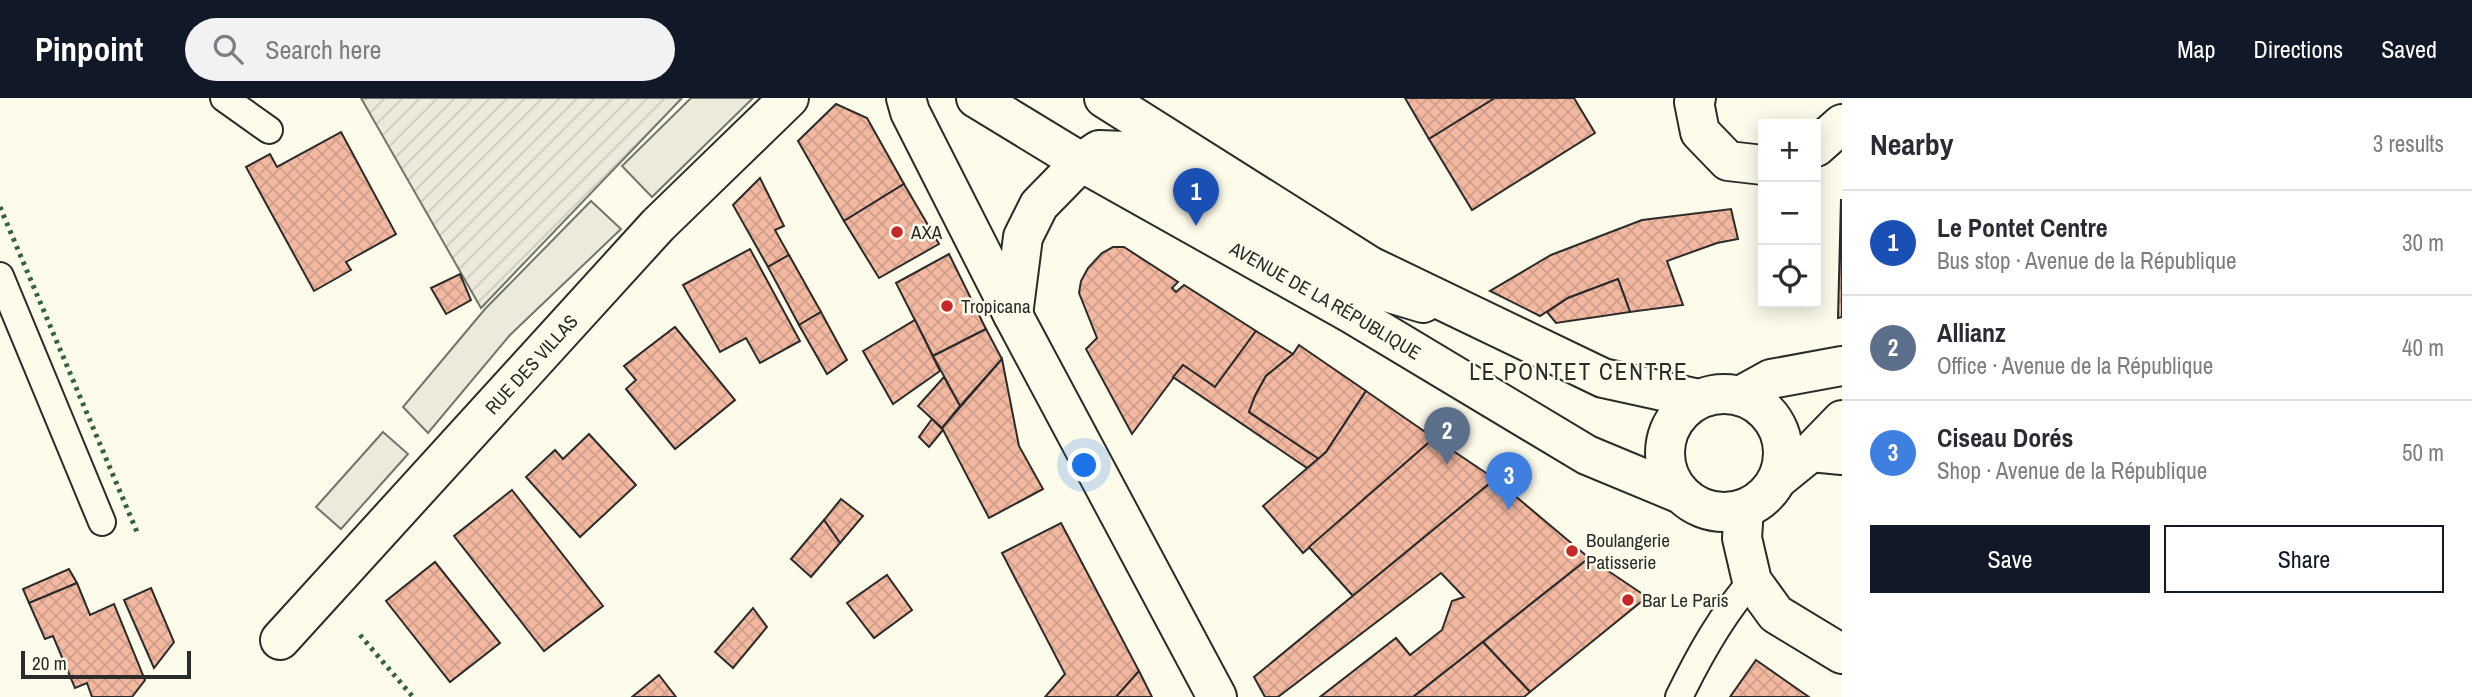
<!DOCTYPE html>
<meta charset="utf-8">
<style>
body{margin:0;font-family:"Archivo Narrow",sans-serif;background:#f2f2f3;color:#2b2b33}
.controls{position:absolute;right:21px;top:21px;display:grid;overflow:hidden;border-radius:0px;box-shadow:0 4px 18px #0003}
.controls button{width:63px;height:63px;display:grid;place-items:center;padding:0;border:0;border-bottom:2px solid #e1e1e2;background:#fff;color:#2b2b33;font:35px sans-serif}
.scale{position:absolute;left:21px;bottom:18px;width:170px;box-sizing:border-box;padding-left:7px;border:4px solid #2b2b2b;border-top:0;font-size:19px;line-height:24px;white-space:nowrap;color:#2b2b2b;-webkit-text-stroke:5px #fdfbea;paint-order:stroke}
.you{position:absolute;left:1085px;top:368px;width:24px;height:24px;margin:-18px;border:5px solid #fff;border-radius:50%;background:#1a73e8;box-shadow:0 0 0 10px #1a73e833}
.badge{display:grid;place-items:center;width:46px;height:46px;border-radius:50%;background:#111827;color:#fff;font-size:23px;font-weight:700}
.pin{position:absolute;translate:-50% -58px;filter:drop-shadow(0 2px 4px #0008)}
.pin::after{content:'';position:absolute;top:37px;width:24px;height:21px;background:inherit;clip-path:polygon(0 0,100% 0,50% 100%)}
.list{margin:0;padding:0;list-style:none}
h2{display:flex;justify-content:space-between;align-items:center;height:91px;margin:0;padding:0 28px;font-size:30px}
h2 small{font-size:23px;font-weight:400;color:#7c7c81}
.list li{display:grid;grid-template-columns:46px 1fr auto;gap:21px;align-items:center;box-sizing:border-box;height:105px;padding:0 28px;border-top:2px solid #e1e1e2}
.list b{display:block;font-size:26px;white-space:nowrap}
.list p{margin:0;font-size:23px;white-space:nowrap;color:#7c7c81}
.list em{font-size:23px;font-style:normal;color:#7c7c81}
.actions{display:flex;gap:14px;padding:21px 28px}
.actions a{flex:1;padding:16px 0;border:2px solid #111827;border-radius:0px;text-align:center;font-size:24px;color:#111827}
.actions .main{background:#111827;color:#fff}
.icon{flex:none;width:38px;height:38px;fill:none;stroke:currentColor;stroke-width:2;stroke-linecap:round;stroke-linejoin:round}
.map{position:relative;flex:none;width:1842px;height:599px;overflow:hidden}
header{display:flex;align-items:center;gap:42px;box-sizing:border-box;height:98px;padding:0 35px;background:#111827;color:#fff}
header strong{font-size:33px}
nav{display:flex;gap:38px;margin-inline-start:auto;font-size:24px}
.search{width:490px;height:63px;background:#f2f2f3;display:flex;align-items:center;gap:18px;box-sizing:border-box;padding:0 24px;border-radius:38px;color:#7c7c81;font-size:26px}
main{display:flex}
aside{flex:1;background:#fff}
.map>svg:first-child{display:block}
.garden{fill:url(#garden-furrows);stroke:#74746e;stroke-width:2}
.parking{fill:#eceadb;stroke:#74746e;stroke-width:2}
.building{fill:url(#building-cross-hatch);stroke:#2b2b2b;stroke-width:2}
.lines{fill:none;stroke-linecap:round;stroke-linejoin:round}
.service-casing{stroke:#2b2b2b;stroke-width:30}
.minor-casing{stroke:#2b2b2b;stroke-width:42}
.secondary-casing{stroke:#2b2b2b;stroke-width:42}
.primary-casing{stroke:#2b2b2b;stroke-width:42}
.service{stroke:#fdfbea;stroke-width:26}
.minor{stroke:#fdfbea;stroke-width:38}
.secondary{stroke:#fdfbea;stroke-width:38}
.primary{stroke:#fdfbea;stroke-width:38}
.hedge{stroke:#34623c;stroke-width:5;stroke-dasharray:3.5 5;stroke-linecap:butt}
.poi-dot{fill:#c62828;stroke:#fdfbea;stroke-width:2.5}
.labels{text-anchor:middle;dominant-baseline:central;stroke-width:5;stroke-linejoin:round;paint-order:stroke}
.poi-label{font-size:19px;fill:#2b2b2b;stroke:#fdfbea;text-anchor:start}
.street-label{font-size:19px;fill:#2b2b2b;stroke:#fdfbea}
.quarter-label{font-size:23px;letter-spacing:2px;fill:#2b2b2b;stroke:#fdfbea}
</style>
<header>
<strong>Pinpoint</strong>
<div class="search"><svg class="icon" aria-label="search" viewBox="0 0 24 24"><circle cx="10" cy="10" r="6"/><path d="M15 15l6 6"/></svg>Search here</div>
<nav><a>Map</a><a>Directions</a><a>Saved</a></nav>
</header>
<main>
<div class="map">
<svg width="1842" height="599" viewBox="0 0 1842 599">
<defs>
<pattern id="garden-furrows" width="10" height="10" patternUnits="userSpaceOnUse" patternTransform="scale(1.75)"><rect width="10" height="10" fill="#ecebdb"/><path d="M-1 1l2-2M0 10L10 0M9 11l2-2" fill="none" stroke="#cbcabc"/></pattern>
<pattern id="building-cross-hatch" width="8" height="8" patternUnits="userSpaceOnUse" patternTransform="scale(1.75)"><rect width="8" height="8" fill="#f2b8a0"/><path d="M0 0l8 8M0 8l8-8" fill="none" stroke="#d09e8a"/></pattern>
</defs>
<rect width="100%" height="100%" fill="#fdfbea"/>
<!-- garden -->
<polygon class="garden" points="361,0 682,0 481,210"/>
<!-- parking -->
<g class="parking">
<polygon points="691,0 753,0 652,99 622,68"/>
<polygon points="591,103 621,131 510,237 428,335 403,309 485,211"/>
<polygon points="383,334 408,356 341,431 316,409"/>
</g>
<!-- building -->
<g class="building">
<polygon points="1405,0 1495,0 1429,41"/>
<polygon points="1495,0 1574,0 1595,35 1472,112 1429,41"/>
<polygon points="836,6 867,20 904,86 844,123 798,43"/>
<polygon points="341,34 396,136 346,164 351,172 314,193 246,69 270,56 277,69"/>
<polygon points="760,80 784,128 775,132 789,157 768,169 733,107"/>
<polygon points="904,86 939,146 879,180 844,123"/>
<polygon points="1841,101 1842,219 1838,220"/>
<polygon points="1731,111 1738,141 1717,145 1667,163 1683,207 1630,214 1618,181 1568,200 1540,218 1490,193 1551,157 1642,122"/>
<polygon points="1113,149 1124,149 1178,184 1172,190 1176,194 1184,187 1256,233 1215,289 1183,267 1132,336 1086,251 1097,240 1079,195 1081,183 1088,170 1102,155"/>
<polygon points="750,151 800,243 760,265 746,240 720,254 683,187"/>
<polygon points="949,156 986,231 933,258 896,185"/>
<polygon points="789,157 821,214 799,227 768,169"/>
<polygon points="460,176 471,202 446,216 431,190"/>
<polygon points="1618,181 1630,214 1556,225 1547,214 1568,200"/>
<polygon points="821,214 847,262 827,276 799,227"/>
<polygon points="915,222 940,273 893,306 863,253"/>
<polygon points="675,229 735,302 675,351 626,291 636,282 624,268"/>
<polygon points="986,231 1002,261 960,308 933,258"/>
<polygon points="1256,233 1293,256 1266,278 1255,298 1249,314 1319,361 1307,370 1173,279 1183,267 1215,289"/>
<polygon points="1299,247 1366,293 1326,354 1319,361 1249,314 1255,298 1266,278 1293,256"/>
<polygon points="1002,261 1019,348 1043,391 989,420 942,330"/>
<polygon points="944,279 960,308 942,330 918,308"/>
<polygon points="1366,293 1434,340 1303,455 1263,408 1326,354"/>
<polygon points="932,321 943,332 929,349 919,339"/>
<polygon points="589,336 636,387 580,439 526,379 555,352 563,361"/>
<polygon points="1434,340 1495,381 1353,498 1309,449"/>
<polygon points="1495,381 1589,460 1413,599 1320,599 1396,540 1410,557 1442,532 1452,503 1464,499 1441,475 1278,599 1265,599 1254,579"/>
<polygon points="512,392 603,508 544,553 454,438"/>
<polygon points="841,401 863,418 840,445 824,422"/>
<polygon points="824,422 840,445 811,479 791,461"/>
<polygon points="1061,425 1139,573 1116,599 1045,599 1065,576 1002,455"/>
<polygon points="1589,460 1647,499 1530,594 1483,544"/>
<polygon points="435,464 500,545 450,584 386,503"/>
<polygon points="69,471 77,485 29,505 23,491"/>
<polygon points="887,477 912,512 874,540 847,505"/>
<polygon points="77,485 90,517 114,506 145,582 132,599 92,599 87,585 75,590 53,538 45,541 29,505"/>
<polygon points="151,490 174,544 154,570 124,502"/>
<polygon points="753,510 767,529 733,570 715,554"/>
<polygon points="1483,544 1530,594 1524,599 1413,599"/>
<polygon points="1756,562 1809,599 1730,599"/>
<polygon points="1139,573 1152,599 1116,599"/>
<polygon points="659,577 676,599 632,599"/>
</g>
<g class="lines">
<!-- service casing -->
<g class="service-casing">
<g id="service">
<polyline points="224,0 269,32"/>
<polyline points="0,178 102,424"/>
<path d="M1679 599C1699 558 1722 516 1752 483"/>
</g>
</g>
<!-- minor casing -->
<g class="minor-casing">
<g id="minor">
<polyline points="1696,0 1694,4 1700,34 1728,63 1763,67"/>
<polyline points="1816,49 1842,26"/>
<polyline points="1811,354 1842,357"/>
<polyline points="1744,411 1742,440 1752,483 1776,516 1842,556"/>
<path id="s1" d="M280 542 658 127 789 0"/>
</g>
</g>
<!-- secondary casing -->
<g class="secondary-casing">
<g id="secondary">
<polyline points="906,0 910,14 1013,217 1217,599"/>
<polyline points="1013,217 1023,139 1039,107 1081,64 1099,52 1125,53 1363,187 1423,205"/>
</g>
</g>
<!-- primary casing -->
<g class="primary-casing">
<g id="primary">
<path id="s2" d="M976 0 1081 64 1352 216 1587 357 1681 396"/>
<polyline points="1104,0 1370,168 1603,280 1699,301"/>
<circle cx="1724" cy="355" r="59"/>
<polyline points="1742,297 1771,281 1842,268"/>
<polyline points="1779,380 1811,354 1842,322"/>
</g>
</g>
<!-- service -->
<use href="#service" class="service"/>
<!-- minor -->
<use href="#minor" class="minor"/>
<!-- secondary -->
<use href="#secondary" class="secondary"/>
<!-- primary -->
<use href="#primary" class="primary"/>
<!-- hedge -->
<g class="hedge">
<polyline points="0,109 137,434"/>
<polyline points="360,537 413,599"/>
</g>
</g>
<!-- markers -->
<g class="poi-dot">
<circle cx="897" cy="134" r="7"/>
<circle cx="947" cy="208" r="7"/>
<circle cx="1572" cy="453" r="7"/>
<circle cx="1628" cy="502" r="7"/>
</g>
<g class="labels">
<!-- poi labels -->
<g class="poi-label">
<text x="911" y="134">AXA</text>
<text x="961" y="208">Tropicana</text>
<text x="1586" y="442">Boulangerie<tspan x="1586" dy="22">Patisserie</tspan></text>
<text x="1642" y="502">Bar Le Paris</text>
</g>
<!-- street labels -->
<g class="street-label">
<text stroke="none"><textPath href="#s2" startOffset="404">AVENUE DE LA RÉPUBLIQUE</textPath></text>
<text stroke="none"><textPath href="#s1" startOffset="373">RUE DES VILLAS</textPath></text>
</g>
<!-- quarter labels -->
<g class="quarter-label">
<text x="1579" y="273">LE PONTET CENTRE</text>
</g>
</g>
</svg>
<div class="controls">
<button>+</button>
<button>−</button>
<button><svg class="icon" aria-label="locate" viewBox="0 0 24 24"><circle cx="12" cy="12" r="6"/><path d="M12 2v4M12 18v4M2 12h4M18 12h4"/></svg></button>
</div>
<div class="scale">20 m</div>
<div class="you"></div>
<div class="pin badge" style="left:1196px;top:128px;background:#1a4fb4">1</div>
<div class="pin badge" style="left:1447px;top:367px;background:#5c6f8a">2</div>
<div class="pin badge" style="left:1509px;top:412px;background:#3f7fe0">3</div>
</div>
<aside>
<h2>Nearby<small>3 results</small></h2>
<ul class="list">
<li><span class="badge" style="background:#1a4fb4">1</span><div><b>Le Pontet Centre</b><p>Bus stop · Avenue de la République</p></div><em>30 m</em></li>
<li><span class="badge" style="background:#5c6f8a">2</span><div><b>Allianz</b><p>Office · Avenue de la République</p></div><em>40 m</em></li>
<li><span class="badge" style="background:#3f7fe0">3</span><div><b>Ciseau Dorés</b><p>Shop · Avenue de la République</p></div><em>50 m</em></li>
</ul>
<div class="actions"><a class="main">Save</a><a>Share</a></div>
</aside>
</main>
